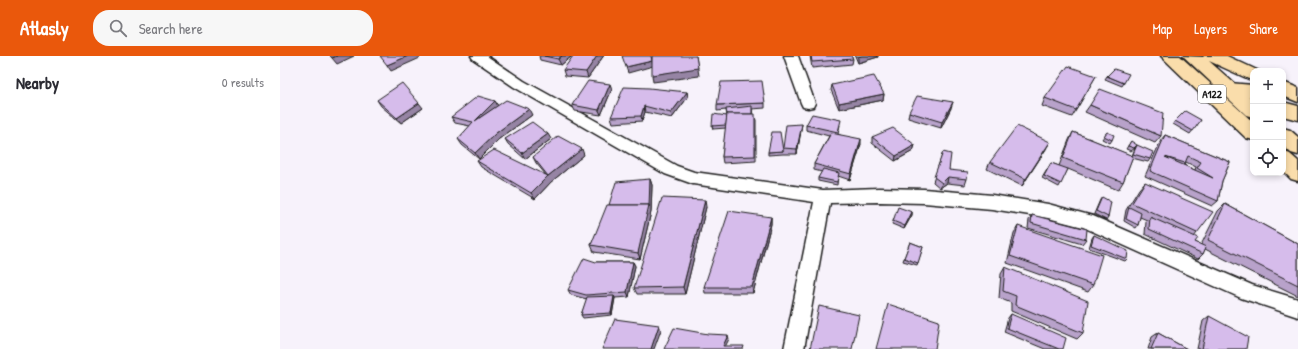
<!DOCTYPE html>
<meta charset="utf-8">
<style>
body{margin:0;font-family:"Patrick Hand",sans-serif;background:#f7f7f7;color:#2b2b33}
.controls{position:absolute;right:12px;top:12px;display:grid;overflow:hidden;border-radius:8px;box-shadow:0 2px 6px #0003}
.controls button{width:36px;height:36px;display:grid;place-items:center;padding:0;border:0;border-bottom:1px solid #e1e1e2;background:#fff;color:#2b2b33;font:20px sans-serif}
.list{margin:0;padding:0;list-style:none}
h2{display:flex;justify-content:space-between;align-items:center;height:52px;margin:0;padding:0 16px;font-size:17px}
h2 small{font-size:13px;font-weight:400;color:#7c7c81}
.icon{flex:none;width:22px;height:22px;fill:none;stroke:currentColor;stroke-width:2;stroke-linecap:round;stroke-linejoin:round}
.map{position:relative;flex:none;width:1018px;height:293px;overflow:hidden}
header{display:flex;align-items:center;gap:24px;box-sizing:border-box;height:56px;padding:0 20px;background:#ea580c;color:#fff}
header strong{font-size:19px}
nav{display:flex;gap:22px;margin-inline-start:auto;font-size:14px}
.search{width:280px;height:36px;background:#f7f7f7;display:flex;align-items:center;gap:10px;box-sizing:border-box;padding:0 14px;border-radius:16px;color:#7c7c81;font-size:15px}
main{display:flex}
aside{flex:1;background:#fff}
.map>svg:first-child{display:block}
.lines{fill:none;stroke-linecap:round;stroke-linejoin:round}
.minor-casing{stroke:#1c1c1c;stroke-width:3}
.primary-casing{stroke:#1c1c1c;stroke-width:3}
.trunk-casing{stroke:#1c1c1c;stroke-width:3}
.minor{fill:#fff;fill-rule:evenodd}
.primary{fill:#faddab;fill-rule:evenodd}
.trunk{fill:#faddab;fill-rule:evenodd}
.wall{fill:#b8a2ca;stroke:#1c1c1c;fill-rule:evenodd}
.shaded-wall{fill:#9684a4;stroke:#1c1c1c}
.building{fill:#d6bceb;stroke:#1c1c1c;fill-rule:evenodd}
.labels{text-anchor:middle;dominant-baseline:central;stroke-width:4;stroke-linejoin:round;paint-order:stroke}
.shield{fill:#fff;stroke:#606060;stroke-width:1}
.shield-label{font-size:11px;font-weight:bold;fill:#1c1c1c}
</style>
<header>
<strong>Atlasly</strong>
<div class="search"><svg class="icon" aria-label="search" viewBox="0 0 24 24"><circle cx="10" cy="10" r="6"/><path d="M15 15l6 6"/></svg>Search here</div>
<nav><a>Map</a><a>Layers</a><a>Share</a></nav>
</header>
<main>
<aside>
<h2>Nearby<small>0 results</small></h2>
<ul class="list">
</ul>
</aside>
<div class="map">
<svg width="1018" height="293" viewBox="0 0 1018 293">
<rect width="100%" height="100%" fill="#f7f2fb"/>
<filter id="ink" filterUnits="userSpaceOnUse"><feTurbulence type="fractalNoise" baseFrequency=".025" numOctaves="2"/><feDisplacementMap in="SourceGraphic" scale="8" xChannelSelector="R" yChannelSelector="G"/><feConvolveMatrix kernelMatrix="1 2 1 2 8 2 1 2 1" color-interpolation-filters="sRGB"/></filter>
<g filter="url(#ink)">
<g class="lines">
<!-- minor casing -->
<g class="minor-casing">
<g id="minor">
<polygon points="191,0 207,0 244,25 397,110 414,116 543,134 599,132 644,133 712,139 768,148 813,160 972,229 1018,243 1018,261 961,242 803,171 768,162 712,153 644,147 599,146 550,147 524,293 504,293 534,146 413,128 385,118 234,31 193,3"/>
<polygon points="504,0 518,0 535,47 533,51 528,52 523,51 521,47"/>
</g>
</g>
<!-- primary casing -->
<g class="primary-casing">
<g id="primary">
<polygon points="949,27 973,29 973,41 949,39 929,41 922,39 920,35 922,31"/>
<polygon points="1003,46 1018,50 1018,64 1003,60"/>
</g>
</g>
<!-- trunk casing -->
<g class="trunk-casing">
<g id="trunk">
<polygon points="881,0 900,0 973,66 973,84 966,82"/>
<polygon points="903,0 924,1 923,0 947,0 979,15 973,15 973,25 929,5 973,44 973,61 966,59"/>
<polygon points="1003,26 1018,32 1018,46 1003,40"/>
<polygon points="1003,72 1010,74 1018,81 1018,99 1011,97 1003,90"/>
<polygon points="1003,95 1010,98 1018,105 1018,125 1011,123 1003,115"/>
</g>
</g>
<!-- minor -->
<use href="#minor" class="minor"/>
<!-- primary -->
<use href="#primary" class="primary"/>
<!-- trunk -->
<use href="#trunk" class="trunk"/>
</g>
<!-- wall -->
<g class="wall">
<polygon points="259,0 292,0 281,9 260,4"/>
<polygon points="530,0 571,0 573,3 572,8 532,12"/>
<polygon points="575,0 598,0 598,1 578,7"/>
<polygon points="322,2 308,22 285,20 283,14"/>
<polygon points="816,20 792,61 762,50 765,42"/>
<polygon points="827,20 844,27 842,30 825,23"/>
<polygon points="552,29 604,38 603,44 559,53 551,34"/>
<polygon points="332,33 321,59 295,55 292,49"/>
<polygon points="407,36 408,41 392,62 365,56 362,65 333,67 331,61"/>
<polygon points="97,44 143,52 121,67 101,50"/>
<polygon points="215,45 218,50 252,59 219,83 199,103 182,89 178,83 190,70 175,67 171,61"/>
<polygon points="485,47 485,52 472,53 473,58 476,64 476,105 443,107 442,101 446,72 433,73 432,70 447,60 446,54 437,55 437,49"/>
<polygon points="810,49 881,80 875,87 805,56"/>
<polygon points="671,52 661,72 628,62 629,56"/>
<polygon points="921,64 910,78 893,68 895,65"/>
<polygon points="526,69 560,69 558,78 581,88 570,124 558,120 557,129 538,125 538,122 542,116 534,114 534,108 549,80 526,74"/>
<polygon points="521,74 517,98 503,98 488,99 488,96 503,95 503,92"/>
<polygon points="793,76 852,100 855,92 857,89 870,103 868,106 852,102 843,126 838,134 788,113 779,131 762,122 771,107 779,110 789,84"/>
<polygon points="827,76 832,84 830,87 822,83"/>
<path d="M885 79 950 106 942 125 938 145 932 150 865 120 881 84ZM906 106 916 111 915 114 904 109Z"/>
<polygon points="592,81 635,89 633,95 615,105 592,87"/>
<polygon points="225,83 271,83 245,103 228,88"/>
<polygon points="851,85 855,92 851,95 846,93"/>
<polygon points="766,93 742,130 707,113 710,106"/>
<polygon points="663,96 669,114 687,123 685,129 667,127 660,132 653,126"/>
<polygon points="304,99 271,126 255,143 201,111 197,105 266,119 256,107 253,101"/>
<polygon points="370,123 372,129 371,156 360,203 314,196 311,189 329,149"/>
<polygon points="865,126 917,177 914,181 915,186 921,189 938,155 945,148 1018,188 1018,240 925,193 923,198 918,203 865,178 866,166 867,164 860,161 858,169 856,172 844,165 846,154 859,133"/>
<polygon points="822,141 828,161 826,164 814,158 820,144"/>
<polygon points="426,151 405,238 357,238 354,232"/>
<polygon points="632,156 632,159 624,173 612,168 613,165"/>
<polygon points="752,159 806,183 802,188 748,172 749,164"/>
<polygon points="491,161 491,168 473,237 425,237 424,231"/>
<polygon points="738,170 813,229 808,236 727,207 734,177"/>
<polygon points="814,179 847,203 845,205 809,192 812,182"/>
<polygon points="630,186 643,191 637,209 623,205"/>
<polygon points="316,206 353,206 355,210 349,241 335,242 332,259 303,262 301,259 307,243 291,239 288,234"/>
<polygon points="725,211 803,277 797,283 731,255 731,247 719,242 721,218"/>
<polygon points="731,258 783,293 765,293 724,276 728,262"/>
<polygon points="929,260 966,293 917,293 923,265"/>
<polygon points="878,277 907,293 868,293 872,281"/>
</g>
<!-- shaded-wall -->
<g class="shaded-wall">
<polygon points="57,0 74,0 57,8 52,2"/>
<polygon points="128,0 138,0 140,2 111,15 107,9"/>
<polygon points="282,0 292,0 281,9 278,3"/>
<polygon points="317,0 324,0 322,2 308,22 306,16"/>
<polygon points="416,0 419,20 373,26 372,19"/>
<polygon points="582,0 598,0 598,1 578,7 578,1"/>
<polygon points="372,5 373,10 348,17 346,11"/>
<polygon points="330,28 332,33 321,59 319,54"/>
<polygon points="407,36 408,41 392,62 391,57"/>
<polygon points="604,38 603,44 559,53 559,47"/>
<polygon points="215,45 218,50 195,65"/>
<polygon points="673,46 671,52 661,72 662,66"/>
<polygon points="139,47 143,52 121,67 117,62"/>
<polygon points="364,50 365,56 362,65 361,60"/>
<polygon points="249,53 252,59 219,83 199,103 195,97 216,77"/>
<polygon points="522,68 517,98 517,93"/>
<polygon points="268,78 271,83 245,103 242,97"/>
<polygon points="581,83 581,88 570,124 571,118"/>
<polygon points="770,86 766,93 742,130 746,123"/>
<polygon points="635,89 633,95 615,105 616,100"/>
<polygon points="302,93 304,99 271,126 255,143 251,137 268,120"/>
<polygon points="668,121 667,127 660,132 662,127"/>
<polygon points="370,123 372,129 371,156 360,203 358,197"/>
<polygon points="425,144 426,151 405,238 403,231"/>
<polygon points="632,156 632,159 624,173 625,170"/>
<polygon points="491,161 491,168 473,237 472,231"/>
<polygon points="353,206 355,210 349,241 347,236"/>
<polygon points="334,240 335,242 332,259 331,257"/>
<polygon points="379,269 381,274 374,293 371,293"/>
<polygon points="448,279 449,283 444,293 443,290"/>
</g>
<!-- building -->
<g class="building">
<polygon points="50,0 57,0 52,2"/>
<polygon points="100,0 128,0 107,9"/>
<polygon points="264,0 282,0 278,3"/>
<polygon points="293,0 317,0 306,16 283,14"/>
<polygon points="342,0 371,0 372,5 346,11"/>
<polygon points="372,0 416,0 418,12 372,19"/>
<polygon points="531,0 571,0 573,3 532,6"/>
<polygon points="788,10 816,20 796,54 765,42"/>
<polygon points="834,13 849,18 844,27 827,20"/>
<polygon points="594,20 604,38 559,47 552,29"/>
<polygon points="308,25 330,28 319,54 292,49"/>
<polygon points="482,25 485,47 437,49 441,26"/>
<polygon points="122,27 139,47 117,62 97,44"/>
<polygon points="344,31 369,32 407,36 391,57 364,50 361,60 331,61"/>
<polygon points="820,33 883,57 881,80 810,49"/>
<polygon points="198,40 215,45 195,65 226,44 249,53 216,77 195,97 178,83 193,66 171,61"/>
<polygon points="637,40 673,46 662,66 629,56"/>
<polygon points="472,50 472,58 447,58 447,59 446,53"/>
<polygon points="905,55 921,64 913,75 895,65"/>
<polygon points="433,58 447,60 446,69 432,70"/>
<polygon points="447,58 475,58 475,100 442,101"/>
<polygon points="532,58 561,64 558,76 526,69"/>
<polygon points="252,66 268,78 242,97 225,83"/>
<polygon points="522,68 517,93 503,92 506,69"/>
<polygon points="737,70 770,86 746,123 710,106"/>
<polygon points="613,72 635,89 616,100 592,81"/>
<polygon points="492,76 500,76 503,95 488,96"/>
<polygon points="793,76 853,100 843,126 783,102"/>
<polygon points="827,76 834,79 832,84 824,80"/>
<polygon points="551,77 581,83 571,118 534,108"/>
<path d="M885 79 950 106 942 125 938 145 870 115ZM908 100 921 106 917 112 933 122 885 101 905 107Z"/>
<polygon points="278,80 302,93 268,120 253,101"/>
<polygon points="851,85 857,89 854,92 848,90"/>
<polygon points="857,89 873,96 870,103 853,98"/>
<polygon points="214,94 268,120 251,137 197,105"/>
<polygon points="663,96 671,98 669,114 688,116 687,123 668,121 662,127 654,121"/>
<polygon points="771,107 788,113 781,128 764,120"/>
<polygon points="543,113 559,117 557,126 538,122"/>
<polygon points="370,123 369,151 369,149 329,149 336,126"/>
<polygon points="865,126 933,156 917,177 852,147"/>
<polygon points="822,141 831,146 828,161 816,155"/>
<polygon points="382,142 425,144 403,231 354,232"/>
<polygon points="945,148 1018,188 1018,229 928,184"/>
<polygon points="327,149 369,149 358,197 311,189"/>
<polygon points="618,151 632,156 625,170 613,165"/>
<polygon points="849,151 861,157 858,169 846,163"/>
<polygon points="449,155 491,161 472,231 424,231"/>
<polygon points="752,159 807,173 806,183 751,167"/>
<polygon points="870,161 918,182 915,186 926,191 923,198 869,173"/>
<polygon points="738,170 822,199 813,229 730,200"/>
<polygon points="814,179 848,195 847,203 811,189"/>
<polygon points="630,186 643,191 638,207 624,202"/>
<polygon points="304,202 316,206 353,206 347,236 306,239 288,234"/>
<polygon points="725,211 808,245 803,277 735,249 736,240 723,235"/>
<polygon points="334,240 331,257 301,259 307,241"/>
<polygon points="608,248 659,265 655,293 596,293"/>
<polygon points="539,250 579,259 572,293 530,293"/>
<polygon points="731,258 786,282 783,293 779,293 727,272"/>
<polygon points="929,260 968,281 966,293 922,293"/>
<polygon points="335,263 379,269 371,293 322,293"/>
<polygon points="394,272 428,278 448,279 443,290 464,290 463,293 384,293"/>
<polygon points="878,277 907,293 871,293"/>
</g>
</g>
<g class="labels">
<!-- shield labels -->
<rect class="shield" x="918" y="29" width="28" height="18" rx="3"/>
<g class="shield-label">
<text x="932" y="38">A122</text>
</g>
</g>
</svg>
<div class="controls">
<button>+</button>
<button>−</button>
<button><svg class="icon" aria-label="locate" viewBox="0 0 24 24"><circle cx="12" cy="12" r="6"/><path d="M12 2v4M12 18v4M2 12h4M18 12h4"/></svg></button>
</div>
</div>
</main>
